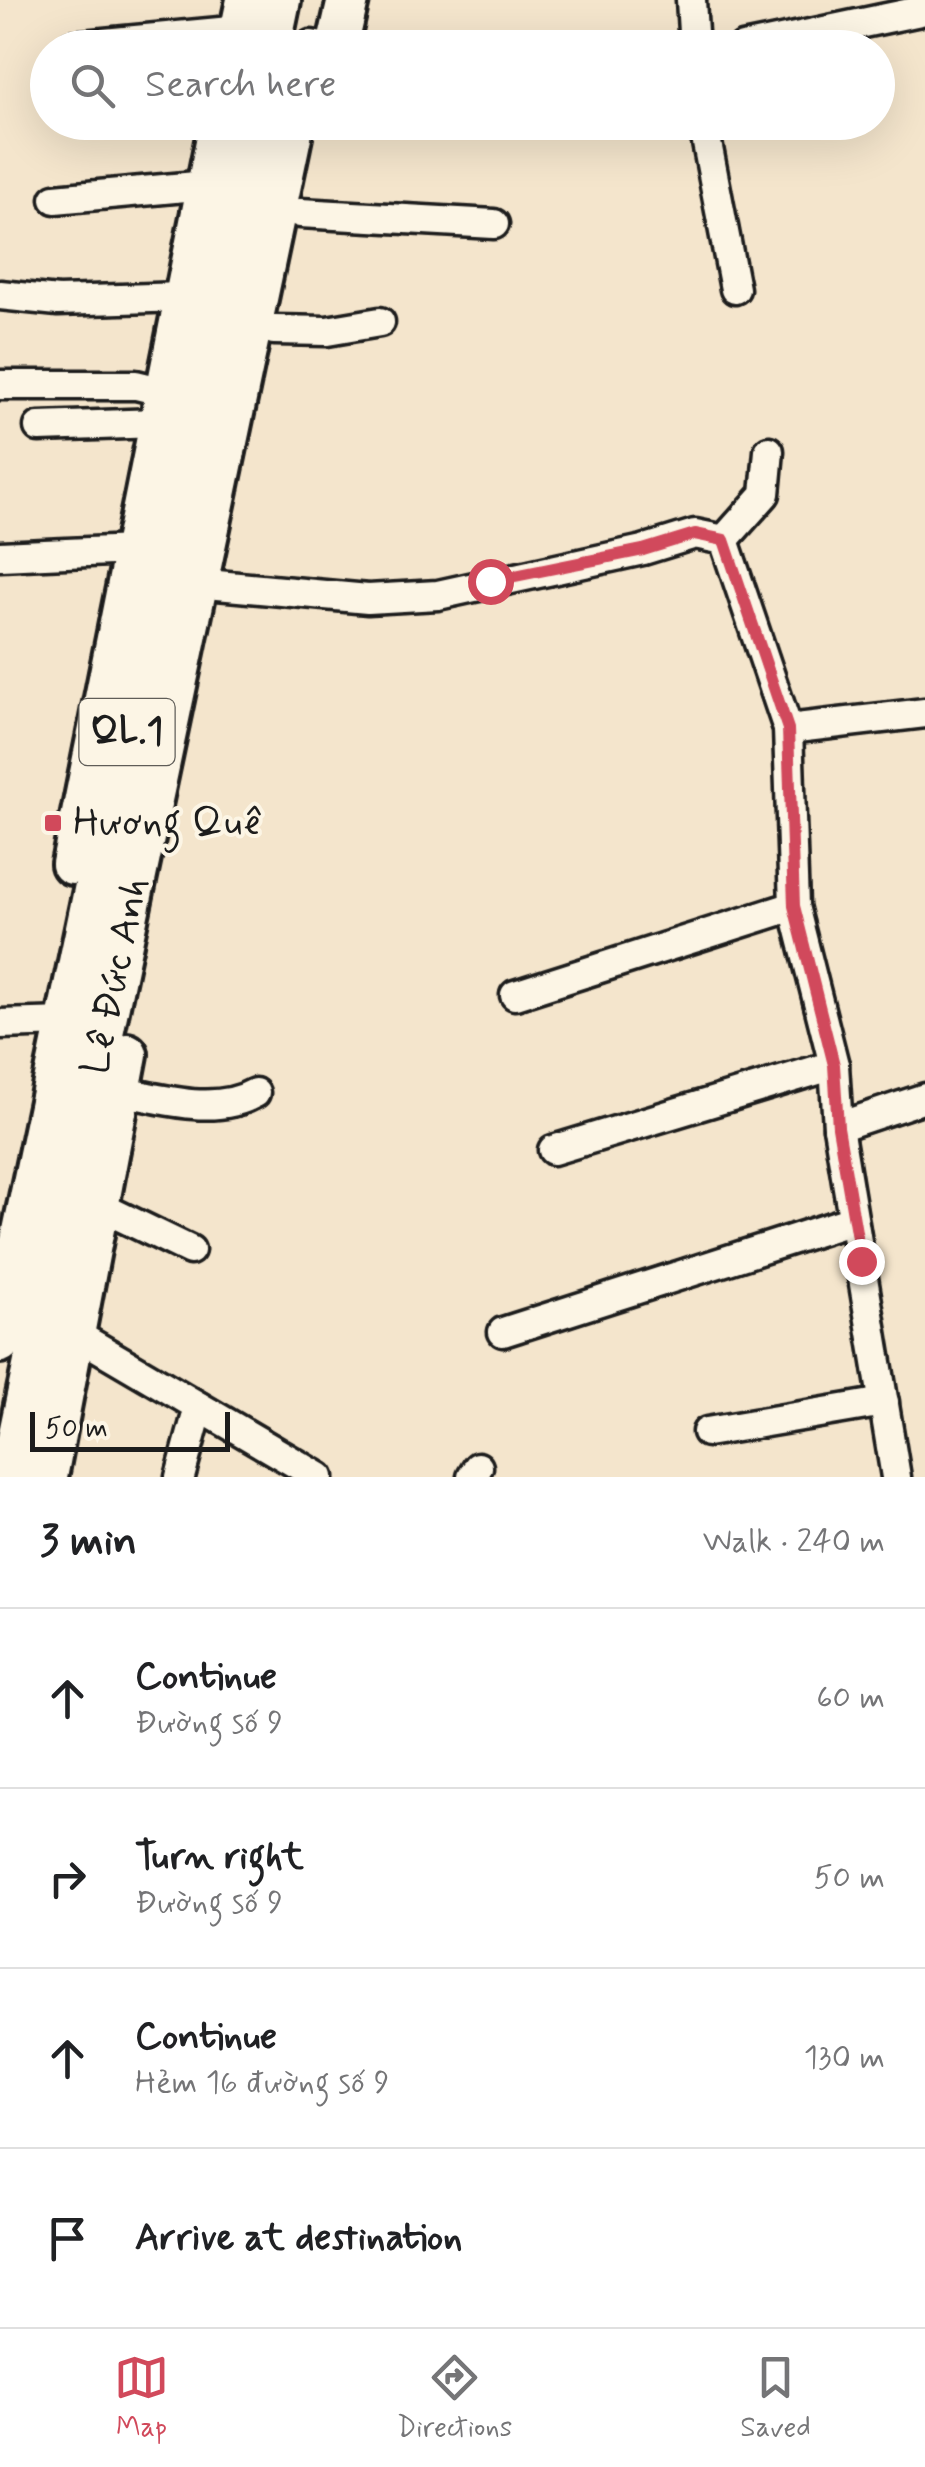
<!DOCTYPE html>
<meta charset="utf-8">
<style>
body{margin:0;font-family:Mynerve,sans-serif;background:#f6f6f6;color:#202124}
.scale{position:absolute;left:30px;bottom:25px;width:200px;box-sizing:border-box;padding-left:10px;border:5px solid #1c1c1c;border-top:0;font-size:28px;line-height:35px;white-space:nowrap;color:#1c1c1c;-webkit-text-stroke:8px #fcf5e5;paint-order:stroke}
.stop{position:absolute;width:30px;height:30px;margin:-22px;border:8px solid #d1495b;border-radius:50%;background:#fff}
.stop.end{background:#d1495b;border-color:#fff;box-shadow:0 2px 10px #0008}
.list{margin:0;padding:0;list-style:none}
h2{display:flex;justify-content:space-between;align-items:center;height:130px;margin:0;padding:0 40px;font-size:42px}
h2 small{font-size:32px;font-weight:400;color:#757577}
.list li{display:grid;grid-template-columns:65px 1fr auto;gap:30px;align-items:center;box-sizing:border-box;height:180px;padding:0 40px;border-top:2px solid #e0e0e0}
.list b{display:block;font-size:38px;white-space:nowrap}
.list p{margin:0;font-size:32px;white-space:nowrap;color:#757577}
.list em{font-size:32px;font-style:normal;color:#757577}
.icon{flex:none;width:55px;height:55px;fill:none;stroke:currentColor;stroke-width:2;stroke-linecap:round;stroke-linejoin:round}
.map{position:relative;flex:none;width:925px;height:1477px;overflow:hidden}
.search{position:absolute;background:#fff;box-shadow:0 10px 40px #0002;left:30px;right:30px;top:30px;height:110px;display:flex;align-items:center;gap:25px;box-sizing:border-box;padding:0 35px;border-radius:55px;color:#757577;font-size:38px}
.sheet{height:850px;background:#fff}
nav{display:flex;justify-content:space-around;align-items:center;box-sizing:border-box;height:140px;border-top:2px solid #e0e0e0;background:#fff;font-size:28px;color:#757577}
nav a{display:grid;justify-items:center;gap:5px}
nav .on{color:#d1495b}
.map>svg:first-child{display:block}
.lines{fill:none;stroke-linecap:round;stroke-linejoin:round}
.minor-casing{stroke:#1c1c1c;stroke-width:35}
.highway-casing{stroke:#1c1c1c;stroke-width:48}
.minor{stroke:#fcf5e5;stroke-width:28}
.highway{stroke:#fcf5e5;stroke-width:40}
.route{stroke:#d1495b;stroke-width:12}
.poi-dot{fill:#d1495b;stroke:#fcf5e5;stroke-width:4}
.labels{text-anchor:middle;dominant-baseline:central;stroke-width:8;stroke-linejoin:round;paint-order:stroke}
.shield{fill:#fcf5e5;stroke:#5f5d58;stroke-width:2.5}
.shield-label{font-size:38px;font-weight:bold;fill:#1c1c1c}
.poi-label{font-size:40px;fill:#1c1c1c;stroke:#fcf5e5;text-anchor:start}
.street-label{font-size:40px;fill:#1c1c1c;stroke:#fcf5e5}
</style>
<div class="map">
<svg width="925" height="1477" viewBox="0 0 925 1477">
<rect width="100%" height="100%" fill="#f4e5cc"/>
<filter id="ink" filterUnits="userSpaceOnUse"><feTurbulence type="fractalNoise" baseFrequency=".01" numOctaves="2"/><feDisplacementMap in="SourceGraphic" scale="20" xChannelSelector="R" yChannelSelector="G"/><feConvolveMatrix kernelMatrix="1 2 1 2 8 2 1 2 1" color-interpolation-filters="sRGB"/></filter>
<g filter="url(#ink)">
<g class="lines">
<!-- minor casing -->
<g class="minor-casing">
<g id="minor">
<polyline points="691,0 694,48"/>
<polyline points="311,45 327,48"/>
<polyline points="72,46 241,30"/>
<polyline points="743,48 925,10"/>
<polyline points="703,122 735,289"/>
<polyline points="55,199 207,185"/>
<polyline points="300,213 494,224"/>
<polyline points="0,295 58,301 183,297"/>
<polyline points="274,330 327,331 380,322"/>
<polyline points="0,385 136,385 165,392"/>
<polyline points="39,427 158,423"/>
<polyline points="724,540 765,494 769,451"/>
<polyline points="0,556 133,550"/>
<polyline points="217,585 368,599 438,595 643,550 695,534 724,540 788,729 925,713"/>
<polyline points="788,729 794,906 834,1065 838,1127 896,1477"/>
<polyline points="515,995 794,906"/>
<polyline points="0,1024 67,1022"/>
<path d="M120 1091C162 1099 215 1116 255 1093"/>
<polyline points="838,1127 925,1098"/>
<polyline points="553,1150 834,1065"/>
<polyline points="99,1206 190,1250"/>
<polyline points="503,1332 853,1220"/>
<polyline points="77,1335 319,1477"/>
<polyline points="707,1432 884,1402"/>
<polyline points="180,1477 199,1407"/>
<polyline points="472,1477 478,1467"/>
</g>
</g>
<!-- highway casing -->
<g class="highway-casing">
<g id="highway">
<polyline points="237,48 247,0"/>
<polyline points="270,48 280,0"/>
<polyline points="337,48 348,0"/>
<polyline points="72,864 220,122"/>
<polyline points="0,1342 254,122"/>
<polyline points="10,1477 294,122"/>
<polyline points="47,1477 127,1054"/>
</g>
</g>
<!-- minor -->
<use href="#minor" class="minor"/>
<!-- highway -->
<use href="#highway" class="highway"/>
</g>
</g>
<g class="lines" filter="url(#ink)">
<!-- route -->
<polyline class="route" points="490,581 643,550 695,534 724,540 788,729 794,906 834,1065 838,1127 861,1261"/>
</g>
<!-- markers -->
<rect class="poi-dot" x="43" y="813" width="20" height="20" rx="5"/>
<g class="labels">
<!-- shield labels -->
<rect class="shield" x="79.5" y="699" width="95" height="66" rx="8"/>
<g class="shield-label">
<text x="127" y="732">QL.1</text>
</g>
<!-- poi labels -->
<g class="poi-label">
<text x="73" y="823">Hương Quê</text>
</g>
<!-- street labels -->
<g class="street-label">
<text transform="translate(116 976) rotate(-78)">Lê Đức Anh</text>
</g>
</g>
</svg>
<div class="scale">50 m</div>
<div class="stop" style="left:490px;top:581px"></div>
<div class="stop end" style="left:861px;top:1261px"></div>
<div class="search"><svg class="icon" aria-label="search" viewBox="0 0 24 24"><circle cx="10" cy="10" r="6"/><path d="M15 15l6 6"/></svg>Search here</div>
</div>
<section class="sheet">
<h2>3 min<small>Walk · 240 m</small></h2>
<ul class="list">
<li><svg class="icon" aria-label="ahead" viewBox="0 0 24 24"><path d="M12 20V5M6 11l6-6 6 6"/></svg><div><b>Continue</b><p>Đường số 9</p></div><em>60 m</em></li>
<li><svg class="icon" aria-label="right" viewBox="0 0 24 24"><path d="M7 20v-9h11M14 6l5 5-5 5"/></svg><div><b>Turn right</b><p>Đường số 9</p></div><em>50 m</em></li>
<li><svg class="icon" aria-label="ahead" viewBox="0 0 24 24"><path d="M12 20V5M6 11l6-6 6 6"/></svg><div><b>Continue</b><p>Hẻm 16 đường số 9</p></div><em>130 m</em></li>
<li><svg class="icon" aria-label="arrive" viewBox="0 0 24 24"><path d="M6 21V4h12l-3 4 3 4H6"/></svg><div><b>Arrive at destination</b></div></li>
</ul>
</section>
<nav>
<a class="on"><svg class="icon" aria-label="map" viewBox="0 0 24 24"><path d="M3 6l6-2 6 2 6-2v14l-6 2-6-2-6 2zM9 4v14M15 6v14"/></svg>Map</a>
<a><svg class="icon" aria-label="directions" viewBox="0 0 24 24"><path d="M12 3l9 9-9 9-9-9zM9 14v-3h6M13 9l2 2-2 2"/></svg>Directions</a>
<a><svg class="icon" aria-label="saved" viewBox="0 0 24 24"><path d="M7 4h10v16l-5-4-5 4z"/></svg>Saved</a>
</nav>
